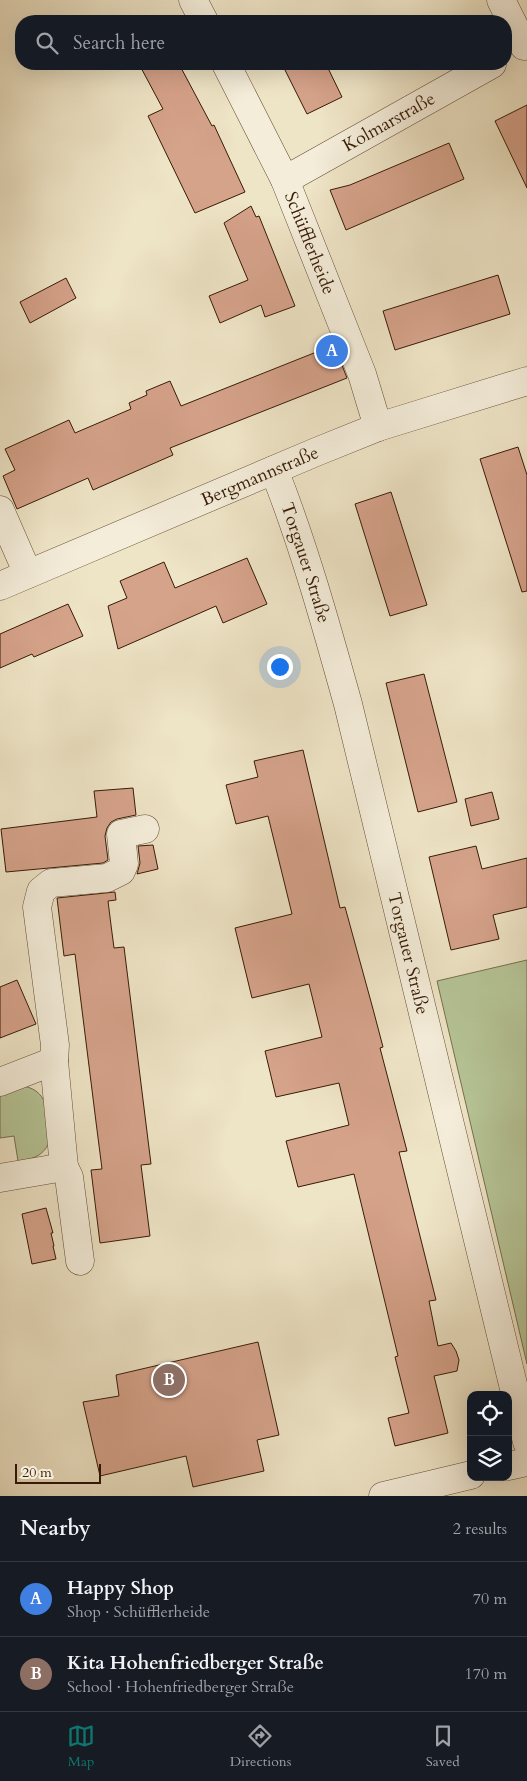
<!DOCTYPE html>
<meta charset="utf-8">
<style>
body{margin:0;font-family:Cardo,serif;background:#242831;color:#f1f3f6}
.controls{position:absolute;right:15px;bottom:15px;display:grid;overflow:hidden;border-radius:10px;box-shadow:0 5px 20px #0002}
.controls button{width:45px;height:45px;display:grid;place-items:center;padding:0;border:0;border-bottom:1px solid #363941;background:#171b24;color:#f1f3f6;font:25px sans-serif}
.scale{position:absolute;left:15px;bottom:12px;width:86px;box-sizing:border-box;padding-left:5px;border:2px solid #371b06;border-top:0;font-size:14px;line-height:18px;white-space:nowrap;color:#371b06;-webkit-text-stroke:4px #f4edda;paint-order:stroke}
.you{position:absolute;left:279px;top:666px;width:18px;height:18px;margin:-12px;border:4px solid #fff;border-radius:50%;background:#1a73e8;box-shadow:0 0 0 8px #1a73e833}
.badge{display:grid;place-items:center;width:32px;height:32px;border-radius:50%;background:#0f766e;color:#fff;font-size:16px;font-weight:700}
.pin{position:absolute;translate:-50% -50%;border:2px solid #fff;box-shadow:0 1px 5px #0006}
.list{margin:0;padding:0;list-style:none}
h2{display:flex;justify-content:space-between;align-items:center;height:65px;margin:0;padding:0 20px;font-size:21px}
h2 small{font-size:16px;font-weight:400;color:#9ea1a6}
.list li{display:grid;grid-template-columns:32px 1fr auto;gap:15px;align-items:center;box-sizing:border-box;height:75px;padding:0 20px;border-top:1px solid #363941}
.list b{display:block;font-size:19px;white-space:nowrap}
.list p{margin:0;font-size:16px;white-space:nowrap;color:#9ea1a6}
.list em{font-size:16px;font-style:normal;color:#9ea1a6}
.icon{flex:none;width:28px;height:28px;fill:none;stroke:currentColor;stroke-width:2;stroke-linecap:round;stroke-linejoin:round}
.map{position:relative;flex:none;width:527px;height:1496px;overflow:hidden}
.search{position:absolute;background:#171b24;box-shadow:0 5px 20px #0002;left:15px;right:15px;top:15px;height:55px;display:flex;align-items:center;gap:12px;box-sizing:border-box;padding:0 18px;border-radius:20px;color:#9ea1a6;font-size:19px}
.sheet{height:215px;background:#171b24}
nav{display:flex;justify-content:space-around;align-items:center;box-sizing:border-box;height:70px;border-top:1px solid #363941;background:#171b24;font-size:14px;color:#9ea1a6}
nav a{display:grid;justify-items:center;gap:2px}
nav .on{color:#0f766e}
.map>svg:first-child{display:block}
.green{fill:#b6c597;stroke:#76704e}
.building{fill:#d5a28a;stroke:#371b06}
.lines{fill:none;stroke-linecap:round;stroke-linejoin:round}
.minor-casing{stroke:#654d36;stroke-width:29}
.minor{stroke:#f4edda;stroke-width:28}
.labels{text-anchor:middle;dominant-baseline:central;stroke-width:4;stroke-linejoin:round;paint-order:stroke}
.street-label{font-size:18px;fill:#371b06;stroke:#f4edda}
</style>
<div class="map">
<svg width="527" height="1496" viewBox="0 0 527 1496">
<rect width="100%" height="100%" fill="#eee4c6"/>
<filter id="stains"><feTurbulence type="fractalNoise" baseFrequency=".004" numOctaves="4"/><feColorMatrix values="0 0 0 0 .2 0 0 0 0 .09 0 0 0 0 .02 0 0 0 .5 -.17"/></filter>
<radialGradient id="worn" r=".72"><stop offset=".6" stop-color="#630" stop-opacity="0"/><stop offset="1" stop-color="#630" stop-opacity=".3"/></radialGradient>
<!-- green -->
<g class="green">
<polygon points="527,960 527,1364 437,981"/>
<path d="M23 1086C52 1091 47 1119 49 1143 42 1157 32 1159 18 1161L14 1136 0 1138V1092Z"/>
</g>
<!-- building -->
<g class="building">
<polygon points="139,64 179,64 212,126 214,125 245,192 195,213 148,116 163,109"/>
<polygon points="282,64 326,64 342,97 307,114"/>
<polygon points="527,105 527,188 495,121"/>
<polygon points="449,143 464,179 346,230 330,190 350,185"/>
<polygon points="251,206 256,217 259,216 295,306 265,317 261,305 220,323 209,296 248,280 224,223"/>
<polygon points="498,275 510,314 395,350 383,311"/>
<polygon points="66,278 76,298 30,323 20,302"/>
<polygon points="334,345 347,378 170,448 173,455 93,490 88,478 17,509 3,476 15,470 5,449 69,420 75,433 131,409 129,403 147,395 146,391 170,381 181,406"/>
<polygon points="518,447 527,475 527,591 522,592 480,459"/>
<polygon points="391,492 427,605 390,616 355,504"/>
<polygon points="247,558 267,604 223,623 216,606 118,649 108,606 127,598 120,581 164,562 175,588"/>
<polygon points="68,604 83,636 34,657 32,654 0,668 0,634"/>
<polygon points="424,674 457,802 418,812 386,683"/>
<polygon points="303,750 340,908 345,907 373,1009 383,1047 380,1048 407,1151 399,1152 436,1300 429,1301 438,1346 451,1343 456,1351 459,1360 457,1371 434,1376 448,1433 395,1446 388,1418 409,1413 395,1357 398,1356 354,1174 298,1187 286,1141 349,1125 339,1083 276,1097 265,1051 322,1037 309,984 252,998 235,928 292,914 268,816 236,824 226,785 258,777 254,761"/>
<polygon points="133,788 136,815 117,819 111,822 107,828 105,836 108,860 103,863 6,872 1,829 97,817 94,791"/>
<polygon points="492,792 499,819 471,826 465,799"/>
<polygon points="153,845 158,869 137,874 140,863 138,846"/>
<polygon points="476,846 482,869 527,858 527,907 493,915 499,939 451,950 429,857"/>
<polygon points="115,892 116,900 108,901 111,925 114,948 124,947 151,1164 141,1165 150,1236 100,1243 91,1170 102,1169 96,1122 75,954 64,956 57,898"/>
<polygon points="17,980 36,1024 0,1038 0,987"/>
<polygon points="46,1208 53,1233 51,1233 54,1246 53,1246 56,1259 32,1264 22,1214"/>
<polygon points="258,1342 279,1435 257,1440 264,1471 193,1487 186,1456 100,1476 83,1402 119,1396 116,1375"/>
</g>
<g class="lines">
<!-- minor casing -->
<g class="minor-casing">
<g id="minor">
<polyline points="193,0 204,21"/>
<polyline points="501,0 524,46"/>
<path id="s1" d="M226 64 285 180 362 374 378 427"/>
<path id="s2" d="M285 180 492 64"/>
<path id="s3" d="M274 470C304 546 326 625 348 704L527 1442"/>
<polyline points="0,510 28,574"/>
<path id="s4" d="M0 586 316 452 378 427 527 381"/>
<polyline points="0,1082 54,1061"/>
<polyline points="64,1167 69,1177 80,1261"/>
<polyline points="0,1178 64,1167 54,1061 55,1045 37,907 41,891 51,883 107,878 121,871 124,864 121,834 145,829"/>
<polyline points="508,1466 527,1462"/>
<polyline points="383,1496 471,1475"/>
</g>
</g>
<!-- minor -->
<use href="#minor" class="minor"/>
</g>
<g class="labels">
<!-- street labels -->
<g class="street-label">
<text stroke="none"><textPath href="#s2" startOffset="119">Kolmarstraße</textPath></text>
<text stroke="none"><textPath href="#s1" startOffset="198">Schüfflerheide</textPath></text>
<text stroke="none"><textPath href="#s4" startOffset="282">Bergmannstraße</textPath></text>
<text stroke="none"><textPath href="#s3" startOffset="98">Torgauer Straße</textPath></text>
<text stroke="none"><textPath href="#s3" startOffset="502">Torgauer Straße</textPath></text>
</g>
</g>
<rect width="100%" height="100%" filter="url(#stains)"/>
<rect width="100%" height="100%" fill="url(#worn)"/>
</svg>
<div class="controls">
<button><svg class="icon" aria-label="locate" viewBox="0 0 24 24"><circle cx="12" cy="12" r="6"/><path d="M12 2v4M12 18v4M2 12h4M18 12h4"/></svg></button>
<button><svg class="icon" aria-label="layers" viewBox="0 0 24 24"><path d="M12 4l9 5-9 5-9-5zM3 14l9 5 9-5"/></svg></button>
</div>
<div class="scale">20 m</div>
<div class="you"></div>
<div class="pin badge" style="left:332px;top:351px;background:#3f7fe0">A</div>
<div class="pin badge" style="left:169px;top:1380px;background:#8d6e63">B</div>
<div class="search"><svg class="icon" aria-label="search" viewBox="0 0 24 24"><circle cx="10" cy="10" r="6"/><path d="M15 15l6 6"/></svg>Search here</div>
</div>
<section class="sheet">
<h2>Nearby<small>2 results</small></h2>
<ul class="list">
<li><span class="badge" style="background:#3f7fe0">A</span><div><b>Happy Shop</b><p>Shop · Schüfflerheide</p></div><em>70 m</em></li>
<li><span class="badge" style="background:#8d6e63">B</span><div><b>Kita Hohenfriedberger Straße</b><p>School · Hohenfriedberger Straße</p></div><em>170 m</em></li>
</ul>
</section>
<nav>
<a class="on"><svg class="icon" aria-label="map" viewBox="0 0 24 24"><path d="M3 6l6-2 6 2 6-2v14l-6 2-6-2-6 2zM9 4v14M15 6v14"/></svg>Map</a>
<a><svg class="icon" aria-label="directions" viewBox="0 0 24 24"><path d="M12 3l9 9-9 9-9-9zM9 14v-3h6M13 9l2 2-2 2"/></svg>Directions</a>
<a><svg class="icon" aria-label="saved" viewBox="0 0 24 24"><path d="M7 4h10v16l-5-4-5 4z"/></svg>Saved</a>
</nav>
